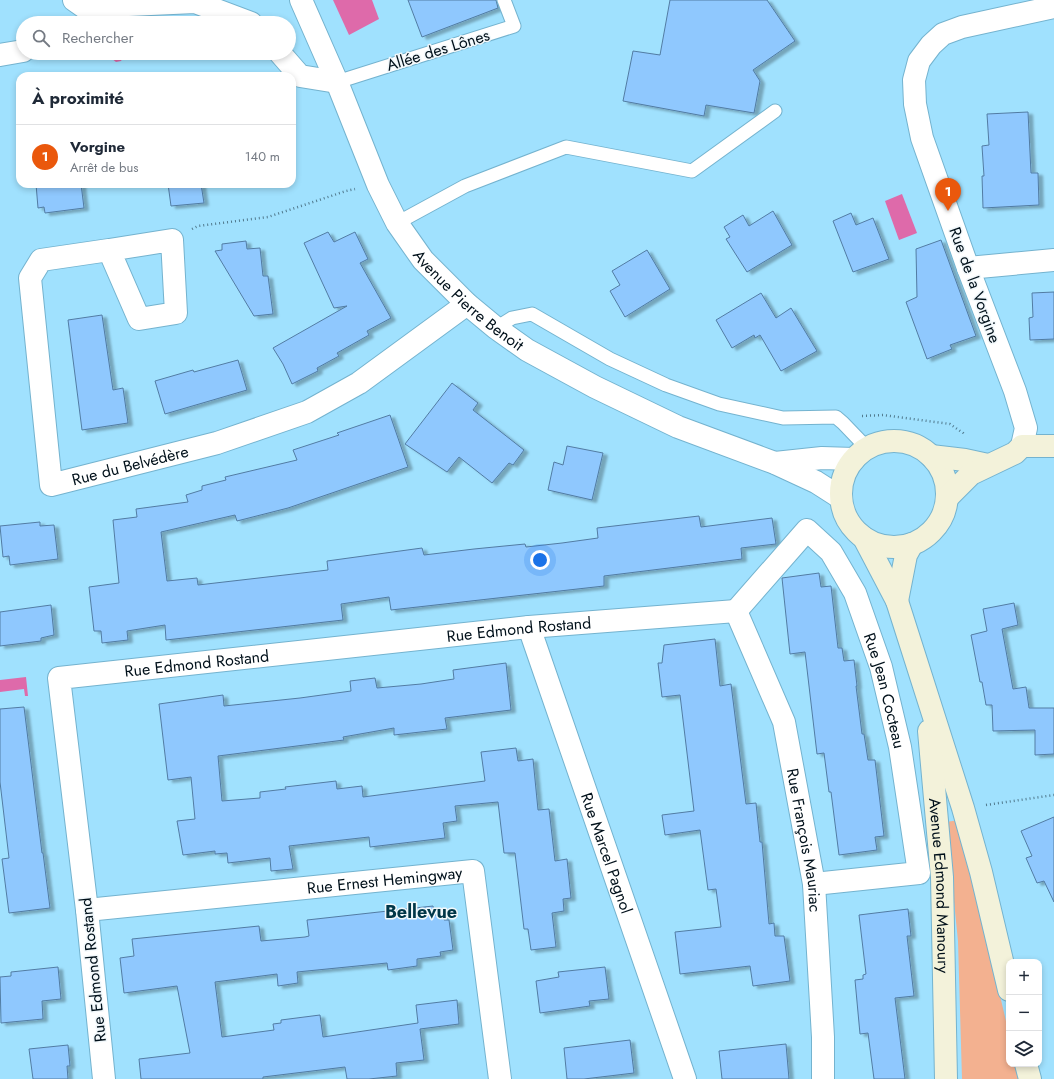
<!DOCTYPE html>
<html lang="fr">
<meta charset="utf-8">
<style>
body{margin:0;font-family:Jost,sans-serif;background:#f6f6f7;color:#1f2937}
.controls{position:absolute;right:12px;bottom:12px;display:grid;overflow:hidden;border-radius:8px;box-shadow:0 2px 6px #0003}
.controls button{width:36px;height:36px;display:grid;place-items:center;padding:0;border:0;border-bottom:1px solid #e0e1e3;background:#fff;color:#1f2937;font:20px sans-serif}
.you{position:absolute;left:540px;top:560px;width:14px;height:14px;margin:-10px;border:3px solid #fff;border-radius:50%;background:#1a73e8;box-shadow:0 0 0 6px #1a73e833}
.badge{display:grid;place-items:center;width:26px;height:26px;border-radius:50%;background:#ea580c;color:#fff;font-size:13px;font-weight:700}
.pin{position:absolute;translate:-50% -33px;filter:drop-shadow(0 1px 2px #0008)}
.pin::after{content:'';position:absolute;top:21px;width:14px;height:12px;background:inherit;clip-path:polygon(0 0,100% 0,50% 100%)}
.list{margin:0;padding:0;list-style:none}
h2{display:flex;justify-content:space-between;align-items:center;height:52px;margin:0;padding:0 16px;font-size:17px}
h2 small{font-size:13px;font-weight:400;color:#747a83}
.list li{display:grid;grid-template-columns:26px 1fr auto;gap:12px;align-items:center;box-sizing:border-box;height:64px;padding:0 16px;border-top:1px solid #e0e1e3}
.list b{display:block;font-size:15px;white-space:nowrap}
.list p{margin:0;font-size:13px;white-space:nowrap;color:#747a83}
.list em{font-size:13px;font-style:normal;color:#747a83}
.icon{flex:none;width:22px;height:22px;fill:none;stroke:currentColor;stroke-width:2;stroke-linecap:round;stroke-linejoin:round}
.map{position:relative;flex:none;width:1054px;height:1079px;overflow:hidden}
.search{position:absolute;background:#fff;box-shadow:0 2px 6px #0003;left:16px;top:16px;width:280px;height:44px;display:flex;align-items:center;gap:10px;box-sizing:border-box;padding:0 14px;border-radius:22px;color:#747a83;font-size:15px}
.panel{position:absolute;background:#fff;box-shadow:0 2px 6px #0003;left:16px;top:72px;width:280px;height:116px;border-radius:12px}
.map>svg:first-child{display:block}
.green{fill:#f3b190}
.water{fill:#de6aaa}
.building{fill:#8fc8fe;stroke:#527ca3;filter:url(#shadow)}
.lines{fill:none;stroke-linecap:round;stroke-linejoin:round}
.lane-casing{stroke:#74b3cf;stroke-width:15}
.street-casing{stroke:#74b3cf;stroke-width:24}
.secondary-casing{stroke:#74b3cf;stroke-width:24}
.path{stroke:#517a8e;stroke-width:2.5;stroke-dasharray:1 3;stroke-linecap:butt}
.lane{stroke:#fff;stroke-width:13}
.street{stroke:#fff;stroke-width:22}
.secondary{stroke:#f3f2da;stroke-width:22}
.labels{text-anchor:middle;dominant-baseline:central;stroke-width:3;stroke-linejoin:round;paint-order:stroke}
.street-label{font-size:16px;fill:#00101a;stroke:#f2f8fb}
.quarter-label{font-size:18px;font-weight:bold;fill:#003648;stroke:#f2f8fb}
</style>
<div class="map">
<svg width="1054" height="1079" viewBox="0 0 1054 1079">
<defs>
<filter id="shadow"><feDropShadow dx="4.5" dy="2.5" stdDeviation="1" flood-color="#0004"/></filter>
</defs>
<rect width="100%" height="100%" fill="#a0e1fe"/>
<!-- green -->
<polygon class="green" points="959,820 1009,1034 1009,1064 1016,1064 1020,1079 962,1079 958,941 946,822"/>
<!-- water -->
<g class="water">
<polygon points="333,0 372,0 379,19 349,35"/>
<polygon points="109,53 126,53 121,61 116,62 111,58"/>
<polygon points="902,194 917,233 899,240 885,201"/>
<polygon points="26,677 28,696 25,696 24,689 0,692 0,680"/>
</g>
<!-- building -->
<g class="building">
<polygon points="408,0 496,0 498,8 422,37"/>
<polygon points="670,0 767,0 795,41 753,70 760,81 754,113 706,105 704,116 623,101 633,51 660,55"/>
<polygon points="1028,112 1031,173 1038,173 1039,205 983,208 982,176 984,176 982,146 989,145 987,114"/>
<polygon points="36,184 81,184 84,208 45,213 44,207 38,208"/>
<polygon points="168,184 201,184 204,203 171,206"/>
<polygon points="773,211 792,245 747,272 726,239 730,237 724,227 743,215 749,226"/>
<polygon points="851,213 856,225 873,218 889,259 853,272 833,221"/>
<polygon points="328,232 334,242 355,232 368,259 360,263 391,318 367,331 369,335 337,353 339,356 317,368 318,371 292,384 283,364 273,348 347,306 334,308 304,243"/>
<polygon points="941,240 976,336 950,345 952,349 927,359 906,302 917,297 916,249"/>
<polygon points="246,241 247,249 260,248 263,276 268,276 273,314 254,316 215,251 222,250 222,244"/>
<polygon points="647,250 670,289 625,317 610,291 620,285 612,271"/>
<polygon points="1054,292 1054,339 1030,340 1029,318 1033,317 1032,293"/>
<polygon points="761,293 776,318 791,308 817,351 781,371 760,335 755,338 754,335 732,348 716,320"/>
<polygon points="102,315 113,390 123,388 128,423 82,430 68,320"/>
<polygon points="238,360 247,390 165,414 155,381 193,370 194,372"/>
<polygon points="452,383 478,403 473,410 524,450 513,465 509,463 492,483 459,457 447,472 405,444"/>
<polygon points="390,415 408,467 288,508 237,521 235,515 161,532 167,581 197,578 198,585 328,570 327,561 422,548 424,555 474,549 525,544 526,547 562,543 598,538 597,528 699,516 701,527 772,518 776,544 741,548 742,559 604,576 604,586 391,610 389,597 341,604 343,620 166,640 165,625 127,631 128,640 102,643 101,631 94,631 89,587 119,583 113,520 137,517 136,509 188,502 186,495 202,490 202,486 226,480 225,477 297,460 293,450 339,435 337,433"/>
<polygon points="567,446 603,453 592,500 548,490 554,462 563,465"/>
<polygon points="40,522 40,526 54,525 58,559 10,565 9,556 3,557 0,526"/>
<polygon points="819,573 821,587 831,586 838,648 842,648 844,661 854,660 857,686 856,686 862,734 864,734 868,760 875,760 884,836 875,837 877,850 839,855 831,792 829,792 824,753 817,754 805,652 790,654 782,578"/>
<polygon points="1014,603 1018,625 1002,629 1013,689 1026,687 1029,708 1054,708 1054,754 1035,755 1035,730 993,731 992,705 986,705 982,682 980,682 971,635 987,631 983,609"/>
<polygon points="51,605 54,635 41,638 41,641 0,646 0,612"/>
<polygon points="715,639 720,686 731,684 746,804 756,803 760,842 762,842 769,924 774,923 775,936 784,936 790,981 753,986 750,966 680,974 675,932 721,927 716,889 708,890 700,830 665,835 662,815 694,811 680,695 662,697 658,663 662,663 664,645"/>
<polygon points="506,663 511,710 445,718 447,729 394,735 394,728 343,737 344,740 218,756 222,801 260,798 260,792 286,789 285,787 336,781 337,789 362,786 363,797 485,781 481,752 516,748 518,761 533,759 538,810 549,809 555,861 567,859 571,898 563,899 564,911 552,913 556,947 531,950 528,929 524,929 515,853 504,853 498,802 455,806 457,821 443,823 445,838 370,847 369,837 289,846 293,869 271,871 270,858 228,863 227,853 215,854 215,851 183,855 177,821 195,819 191,777 168,780 159,704 223,695 224,706 300,698 351,691 350,681 375,678 377,688 421,684 454,679 453,670"/>
<polygon points="24,707 42,853 43,853 50,908 9,913 2,859 9,858 0,782 0,709"/>
<polygon points="1054,817 1054,902 1044,881 1037,883 1026,858 1032,856 1021,831"/>
<polygon points="433,906 435,915 444,914 444,920 449,920 453,950 440,952 441,956 417,959 417,966 388,970 387,963 297,972 298,983 278,986 277,974 215,982 222,1037 274,1030 273,1024 281,1023 281,1020 320,1015 323,1037 418,1023 416,1005 457,1000 459,1024 420,1029 424,1060 396,1063 397,1076 369,1079 347,1079 345,1067 263,1077 263,1079 141,1079 139,1059 190,1053 177,986 124,993 120,958 134,956 132,939 259,926 261,941 305,937 309,936 307,920"/>
<polygon points="908,909 911,936 907,936 914,996 895,998 905,1079 874,1079 868,1033 860,1034 855,980 863,979 863,975 866,974 859,915"/>
<polygon points="58,967 61,999 42,1001 43,1019 1,1023 0,977 11,976 11,972"/>
<polygon points="605,967 609,999 589,1001 590,1006 540,1013 536,981 559,977 558,972"/>
<polygon points="630,1040 634,1073 584,1079 567,1079 564,1048"/>
<polygon points="786,1044 789,1079 722,1079 719,1051"/>
<polygon points="68,1045 70,1066 67,1066 68,1079 33,1079 29,1049"/>
</g>
<g class="lines">
<!-- lane casing -->
<g class="lane-casing">
<g id="lane">
<polyline points="337,82 514,26 504,0"/>
<polyline points="397,223 465,186 566,147 692,171 775,111"/>
<polyline points="496,328 512,318 532,314 610,359 666,385 719,404 783,418 836,417 843,423 867,448"/>
</g>
</g>
<!-- street casing -->
<g class="street-casing">
<g id="street">
<polyline points="74,0 84,7 195,2 251,23"/>
<path id="s1" d="M301 0 337 82 378 185 397 223 423 260 467 304 496 328 527 350 595 387 678 427 775 463 816 482 841 498"/>
<polyline points="280,53 300,76 337,82"/>
<polyline points="0,55 23,51"/>
<path id="s2" d="M109 250 172 240 176 313 139 319 109 250 41 260 30 278 51 485 217 443 307 412 359 383 467 304"/>
<polyline points="968,268 1054,260"/>
<polyline points="1022,446 1026,428 1015,391 968,268 922,138 915,104 914,80 919,61 931,45 943,34 962,27 1054,7"/>
<polyline points="775,463 822,458 854,459"/>
<path id="s3" d="M736 611 807 530 831 552 855 593 881 667 900 747 919 873 814 884"/>
<path id="s4" d="M736 611 784 722 814 884 823 1037V1079"/>
<path id="s5" d="M529 627 685 1079"/>
<path id="s6" d="M87 910 473 871 500 1079"/>
<path id="s7" d="M104 1079 87 910 59 678 529 627 736 611"/>
</g>
</g>
<!-- secondary casing -->
<g class="secondary-casing">
<g id="secondary">
<circle cx="894" cy="494" r="53"/>
<polyline points="931,456 965,460 988,465"/>
<polyline points="947,498 971,474 1015,453 1022,446 1054,446"/>
<polyline points="864,538 897,601 963,808 981,872 1009,990"/>
<polyline points="897,601 906,555 912,544"/>
<path id="s8" d="M929 731 942 877 946 1079"/>
<polyline points="1026,1064 1030,1079"/>
</g>
</g>
<!-- path -->
<g class="path">
<polyline points="192,229 198,226 268,217 346,191 355,189"/>
<polyline points="862,416 883,415 950,424 963,433 964,435"/>
<polyline points="986,805 1054,795"/>
</g>
<!-- lane -->
<use href="#lane" class="lane"/>
<!-- street -->
<use href="#street" class="street"/>
<!-- secondary -->
<use href="#secondary" class="secondary"/>
</g>
<g class="labels">
<!-- street labels -->
<g class="street-label">
<text transform="translate(438 50) rotate(-17)">Allée des Lônes</text>
<text transform="translate(975 285) rotate(70)">Rue de la Vorgine</text>
<text stroke="none"><textPath href="#s1" startOffset="349">Avenue Pierre Benoit</textPath></text>
<text stroke="none"><textPath href="#s2" startOffset="629">Rue du Belvédère</textPath></text>
<text stroke="none"><textPath href="#s7" startOffset="866">Rue Edmond Rostand</textPath></text>
<text stroke="none"><textPath href="#s7" startOffset="542">Rue Edmond Rostand</textPath></text>
<text stroke="none"><textPath href="#s3" startOffset="290">Rue Jean Cocteau</textPath></text>
<text stroke="none"><textPath href="#s4" startOffset="241">Rue François Mauriac</textPath></text>
<text stroke="none"><textPath href="#s5" startOffset="239">Rue Marcel Pagnol</textPath></text>
<text stroke="none"><textPath href="#s6" startOffset="299">Rue Ernest Hemingway</textPath></text>
<text stroke="none"><textPath href="#s8" startOffset="155">Avenue Edmond Manoury</textPath></text>
<text transform="translate(93 970) rotate(-96)">Rue Edmond Rostand</text>
</g>
<!-- quarter labels -->
<g class="quarter-label">
<text x="421" y="912">Bellevue</text>
</g>
</g>
</svg>
<div class="controls">
<button>+</button>
<button>−</button>
<button><svg class="icon" aria-label="layers" viewBox="0 0 24 24"><path d="M12 4l9 5-9 5-9-5zM3 14l9 5 9-5"/></svg></button>
</div>
<div class="you"></div>
<div class="pin badge" style="left:948px;top:211px">1</div>
<div class="search"><svg class="icon" aria-label="search" viewBox="0 0 24 24"><circle cx="10" cy="10" r="6"/><path d="M15 15l6 6"/></svg>Rechercher</div>
<section class="panel">
<h2>À proximité<small></small></h2>
<ul class="list">
<li><span class="badge">1</span><div><b>Vorgine</b><p>Arrêt de bus</p></div><em>140 m</em></li>
</ul>
</section>
</div>
